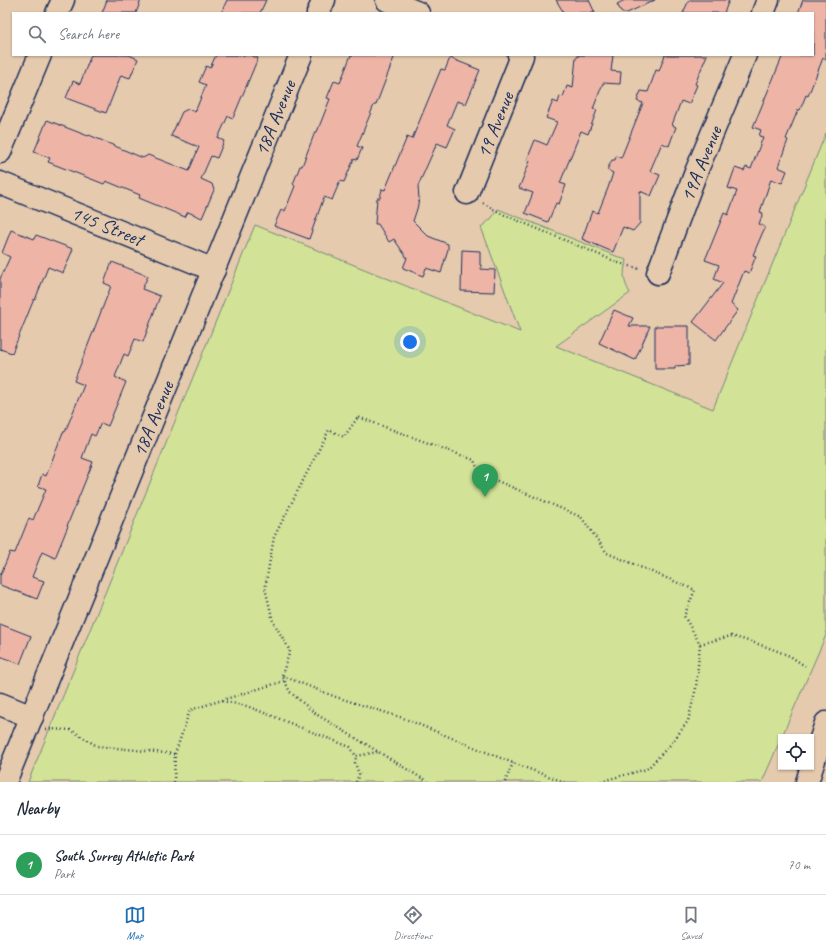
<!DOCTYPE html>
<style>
body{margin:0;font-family:Caveat,sans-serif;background:#f2f2f3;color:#1f2937}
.controls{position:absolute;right:12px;bottom:12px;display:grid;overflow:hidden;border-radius:0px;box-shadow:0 1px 3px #0004}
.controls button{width:36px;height:36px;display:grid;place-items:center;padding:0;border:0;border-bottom:1px solid #e0e1e3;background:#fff;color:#1f2937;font:20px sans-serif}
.you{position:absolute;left:410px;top:342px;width:14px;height:14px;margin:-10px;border:3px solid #fff;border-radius:50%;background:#1a73e8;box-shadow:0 0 0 6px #1a73e833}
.badge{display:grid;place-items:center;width:26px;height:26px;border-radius:50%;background:#1f6fb2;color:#fff;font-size:13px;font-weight:700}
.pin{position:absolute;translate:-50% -33px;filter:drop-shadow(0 1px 2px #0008)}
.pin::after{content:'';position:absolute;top:21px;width:14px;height:12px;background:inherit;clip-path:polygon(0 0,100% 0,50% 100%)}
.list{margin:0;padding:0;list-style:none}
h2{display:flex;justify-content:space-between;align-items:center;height:52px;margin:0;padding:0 16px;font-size:17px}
h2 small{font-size:13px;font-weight:400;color:#747a83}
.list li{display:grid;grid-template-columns:26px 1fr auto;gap:12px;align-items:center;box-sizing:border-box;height:60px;padding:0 16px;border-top:1px solid #e0e1e3}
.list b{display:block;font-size:15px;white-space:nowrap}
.list p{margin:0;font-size:13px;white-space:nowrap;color:#747a83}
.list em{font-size:13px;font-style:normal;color:#747a83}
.icon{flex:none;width:22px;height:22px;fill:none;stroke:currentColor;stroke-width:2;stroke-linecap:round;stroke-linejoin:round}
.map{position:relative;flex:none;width:826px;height:782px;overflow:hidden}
.search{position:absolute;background:#fff;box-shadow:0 1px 3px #0004;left:12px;right:12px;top:12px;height:44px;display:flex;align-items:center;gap:10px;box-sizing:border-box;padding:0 14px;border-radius:0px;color:#747a83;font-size:15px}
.sheet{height:112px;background:#fff}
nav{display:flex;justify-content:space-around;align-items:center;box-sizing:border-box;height:56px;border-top:1px solid #e0e1e3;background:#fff;font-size:11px;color:#747a83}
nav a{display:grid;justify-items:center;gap:2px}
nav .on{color:#1f6fb2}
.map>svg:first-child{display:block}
.green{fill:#d2e296;stroke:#76887a}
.building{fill:#eeb5a7;stroke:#1b2f5e}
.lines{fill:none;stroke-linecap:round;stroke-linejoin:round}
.minor-casing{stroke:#1b2f5e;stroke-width:25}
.path{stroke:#1b2f5e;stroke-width:2.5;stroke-dasharray:1 3;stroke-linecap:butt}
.minor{stroke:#e5caad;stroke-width:22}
.labels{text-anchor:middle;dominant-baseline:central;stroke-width:3;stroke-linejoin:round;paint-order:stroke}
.street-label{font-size:20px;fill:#1b2f5e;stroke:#e5caad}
</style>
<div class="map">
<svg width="826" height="782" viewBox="0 0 826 782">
<rect width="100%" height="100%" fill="#e5caad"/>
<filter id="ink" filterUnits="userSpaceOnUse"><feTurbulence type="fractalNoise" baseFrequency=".025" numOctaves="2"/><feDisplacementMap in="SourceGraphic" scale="8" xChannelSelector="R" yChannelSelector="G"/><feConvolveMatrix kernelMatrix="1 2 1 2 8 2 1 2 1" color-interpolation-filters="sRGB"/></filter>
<g filter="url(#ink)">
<!-- green -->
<path class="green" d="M826 133V635L762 782H28L255 225 520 332 481 227 491 219 498 209 626 260C623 274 623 281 630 293L556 346 713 409Z"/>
<!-- building -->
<g class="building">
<polygon points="107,0 141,0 136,13 102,13"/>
<polygon points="227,0 266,0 260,13 221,13"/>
<polygon points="556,0 589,0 595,13 564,13"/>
<polygon points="625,0 655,0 627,13 622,13 617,4"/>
<polygon points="689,0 729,0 724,13 683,13"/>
<polygon points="803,0 826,0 826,60 823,58 808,96 806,95 800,110 798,110 786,139 788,140 778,167 787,171 782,183 771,179 760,212 763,213 759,224 765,227 753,255 756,256 749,273 744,271 731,304 738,310 716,340 693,322 723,283 714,279 719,265 705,260 724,213 728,215 737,191 728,188 735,168 744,171 746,167 751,169 763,137 759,136 761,130 753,127 783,55 813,55 813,13 798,13"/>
<polygon points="91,55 129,55 138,59 130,78 121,75 106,113 66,98 73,81 80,84"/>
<polygon points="216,55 249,55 258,58 233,118 228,116 218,138 224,141 217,158 211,156 201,179 212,184 214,190 202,218 188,212 185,217 139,198 140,195 106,181 104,184 48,162 50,158 34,152 47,120 88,136 89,135 143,158 148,155 189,171 199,147 171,136 182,112 188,109 195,112 206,85 199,82 206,66 210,68"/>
<polygon points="351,55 395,55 376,105 374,105 357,146 362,148 357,160 354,159 344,182 340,181 332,200 324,197 309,239 274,226 281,210 285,211 295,186 293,184 300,166 302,166 315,132 317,132 330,99 327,98 334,81 340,83"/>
<polygon points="578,55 613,55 611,71 621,72 620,84 603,83 593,109 597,110 588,134 581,131 560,183 566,185 559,204 556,203 548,222 525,213 533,193 519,188 530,161 527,160 535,140 547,145 557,122 546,118 553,101 558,103 560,96 563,97 567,86 573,88 576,57 578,57"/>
<polygon points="665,55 707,55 695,84 697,85 689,104 681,101 672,125 676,127 669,146 662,143 650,171 660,175 651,196 640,191 640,223 633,231 623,227 613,252 582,239 592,211 598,213 608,188 613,173 607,170 612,160 615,160 616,156 621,158 643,103 637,101 641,91 648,92 656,70 659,71"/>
<polygon points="450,58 480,70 466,104 457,101 447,125 455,129 447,147 437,143 418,186 419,200 417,209 413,221 428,236 448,244 448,249 441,273 426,268 423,276 403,268 407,258 394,239 389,242 378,224 375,224 377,198 380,198 382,189 385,190 407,137 412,139 441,69 445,70"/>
<polygon points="11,230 34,239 36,235 73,249 63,273 48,267 35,300 34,299 12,353 0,349 0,279 10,257 2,253"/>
<polygon points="462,250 480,251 480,265 481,265 481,269 495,270 494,292 461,291"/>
<polygon points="112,262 148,276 142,289 160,296 143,342 135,339 128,356 124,354 115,377 126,382 108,426 101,423 95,436 91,434 82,458 93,462 67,526 68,526 55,558 42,552 32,577 44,581 37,599 0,585 0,576 10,552 15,553 29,518 33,520 46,489 38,486 42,474 46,476 63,432 65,432 84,385 74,381 111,286 104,283"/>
<polygon points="614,310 633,318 629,326 650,326 635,360 599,343"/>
<polygon points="655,326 689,326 689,365 675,366 675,369 655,369"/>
<polygon points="0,624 31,636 20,664 0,656"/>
</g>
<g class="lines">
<!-- minor casing -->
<g class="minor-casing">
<g id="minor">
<polyline points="387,0 418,13"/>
<polyline points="57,13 63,0"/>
<polyline points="318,13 324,0"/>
<polyline points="763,13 768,0"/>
<polyline points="0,152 40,55"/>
<polyline points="0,183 214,270"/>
<polyline points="467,193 522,56 519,55"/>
<polyline points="658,273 696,172 745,55"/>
<polyline points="0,704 32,717"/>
<polyline points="5,782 301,55"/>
<polyline points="807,782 826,723"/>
</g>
</g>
<!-- path -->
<g class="path">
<polyline points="483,203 500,213 619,263 640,269"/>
<polyline points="700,644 731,636 742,639 767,647 790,656 805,666"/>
<polyline points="283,676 336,697 403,718 513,763 564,782"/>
<polyline points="222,701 247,706 350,747 356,756"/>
<polyline points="46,729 71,730 97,746 175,754"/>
<polyline points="174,782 175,754 190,710 284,681"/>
<polyline points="356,782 359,774 355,763 356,756 378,752"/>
<polyline points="428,782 316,714 290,692 282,675 290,651 273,621 265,588 274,537 329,430 344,437 358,417 474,460 479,473 581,517 607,553 695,590 684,616 700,644 696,688 688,721 671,744 647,769 598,782"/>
<polyline points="505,782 513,763"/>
</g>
<!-- minor -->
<use href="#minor" class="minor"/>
</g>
</g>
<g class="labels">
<!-- street labels -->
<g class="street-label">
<text transform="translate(275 118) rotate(-68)">18A Avenue</text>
<text transform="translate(495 125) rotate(-68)">19 Avenue</text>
<text transform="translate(701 164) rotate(-68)">19A Avenue</text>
<text transform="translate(107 226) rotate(22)">145 Street</text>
<text transform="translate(153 419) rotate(-68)">18A Avenue</text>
</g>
</g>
</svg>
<div class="controls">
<button><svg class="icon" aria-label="locate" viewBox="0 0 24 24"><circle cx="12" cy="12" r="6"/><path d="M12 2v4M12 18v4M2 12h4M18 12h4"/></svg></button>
</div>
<div class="you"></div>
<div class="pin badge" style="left:485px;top:497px;background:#2e9e5b">1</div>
<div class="search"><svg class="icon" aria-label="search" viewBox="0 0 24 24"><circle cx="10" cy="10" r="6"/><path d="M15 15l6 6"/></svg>Search here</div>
</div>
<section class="sheet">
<h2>Nearby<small></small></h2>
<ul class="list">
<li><span class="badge" style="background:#2e9e5b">1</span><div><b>South Surrey Athletic Park</b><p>Park</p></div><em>70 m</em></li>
</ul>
</section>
<nav>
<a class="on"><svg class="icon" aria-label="map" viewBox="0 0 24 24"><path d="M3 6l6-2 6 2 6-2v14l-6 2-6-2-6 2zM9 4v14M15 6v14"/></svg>Map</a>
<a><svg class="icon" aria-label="directions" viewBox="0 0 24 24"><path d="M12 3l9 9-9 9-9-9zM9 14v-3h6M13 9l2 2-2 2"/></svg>Directions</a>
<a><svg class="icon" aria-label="saved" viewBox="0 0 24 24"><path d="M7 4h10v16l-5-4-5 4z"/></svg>Saved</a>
</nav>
